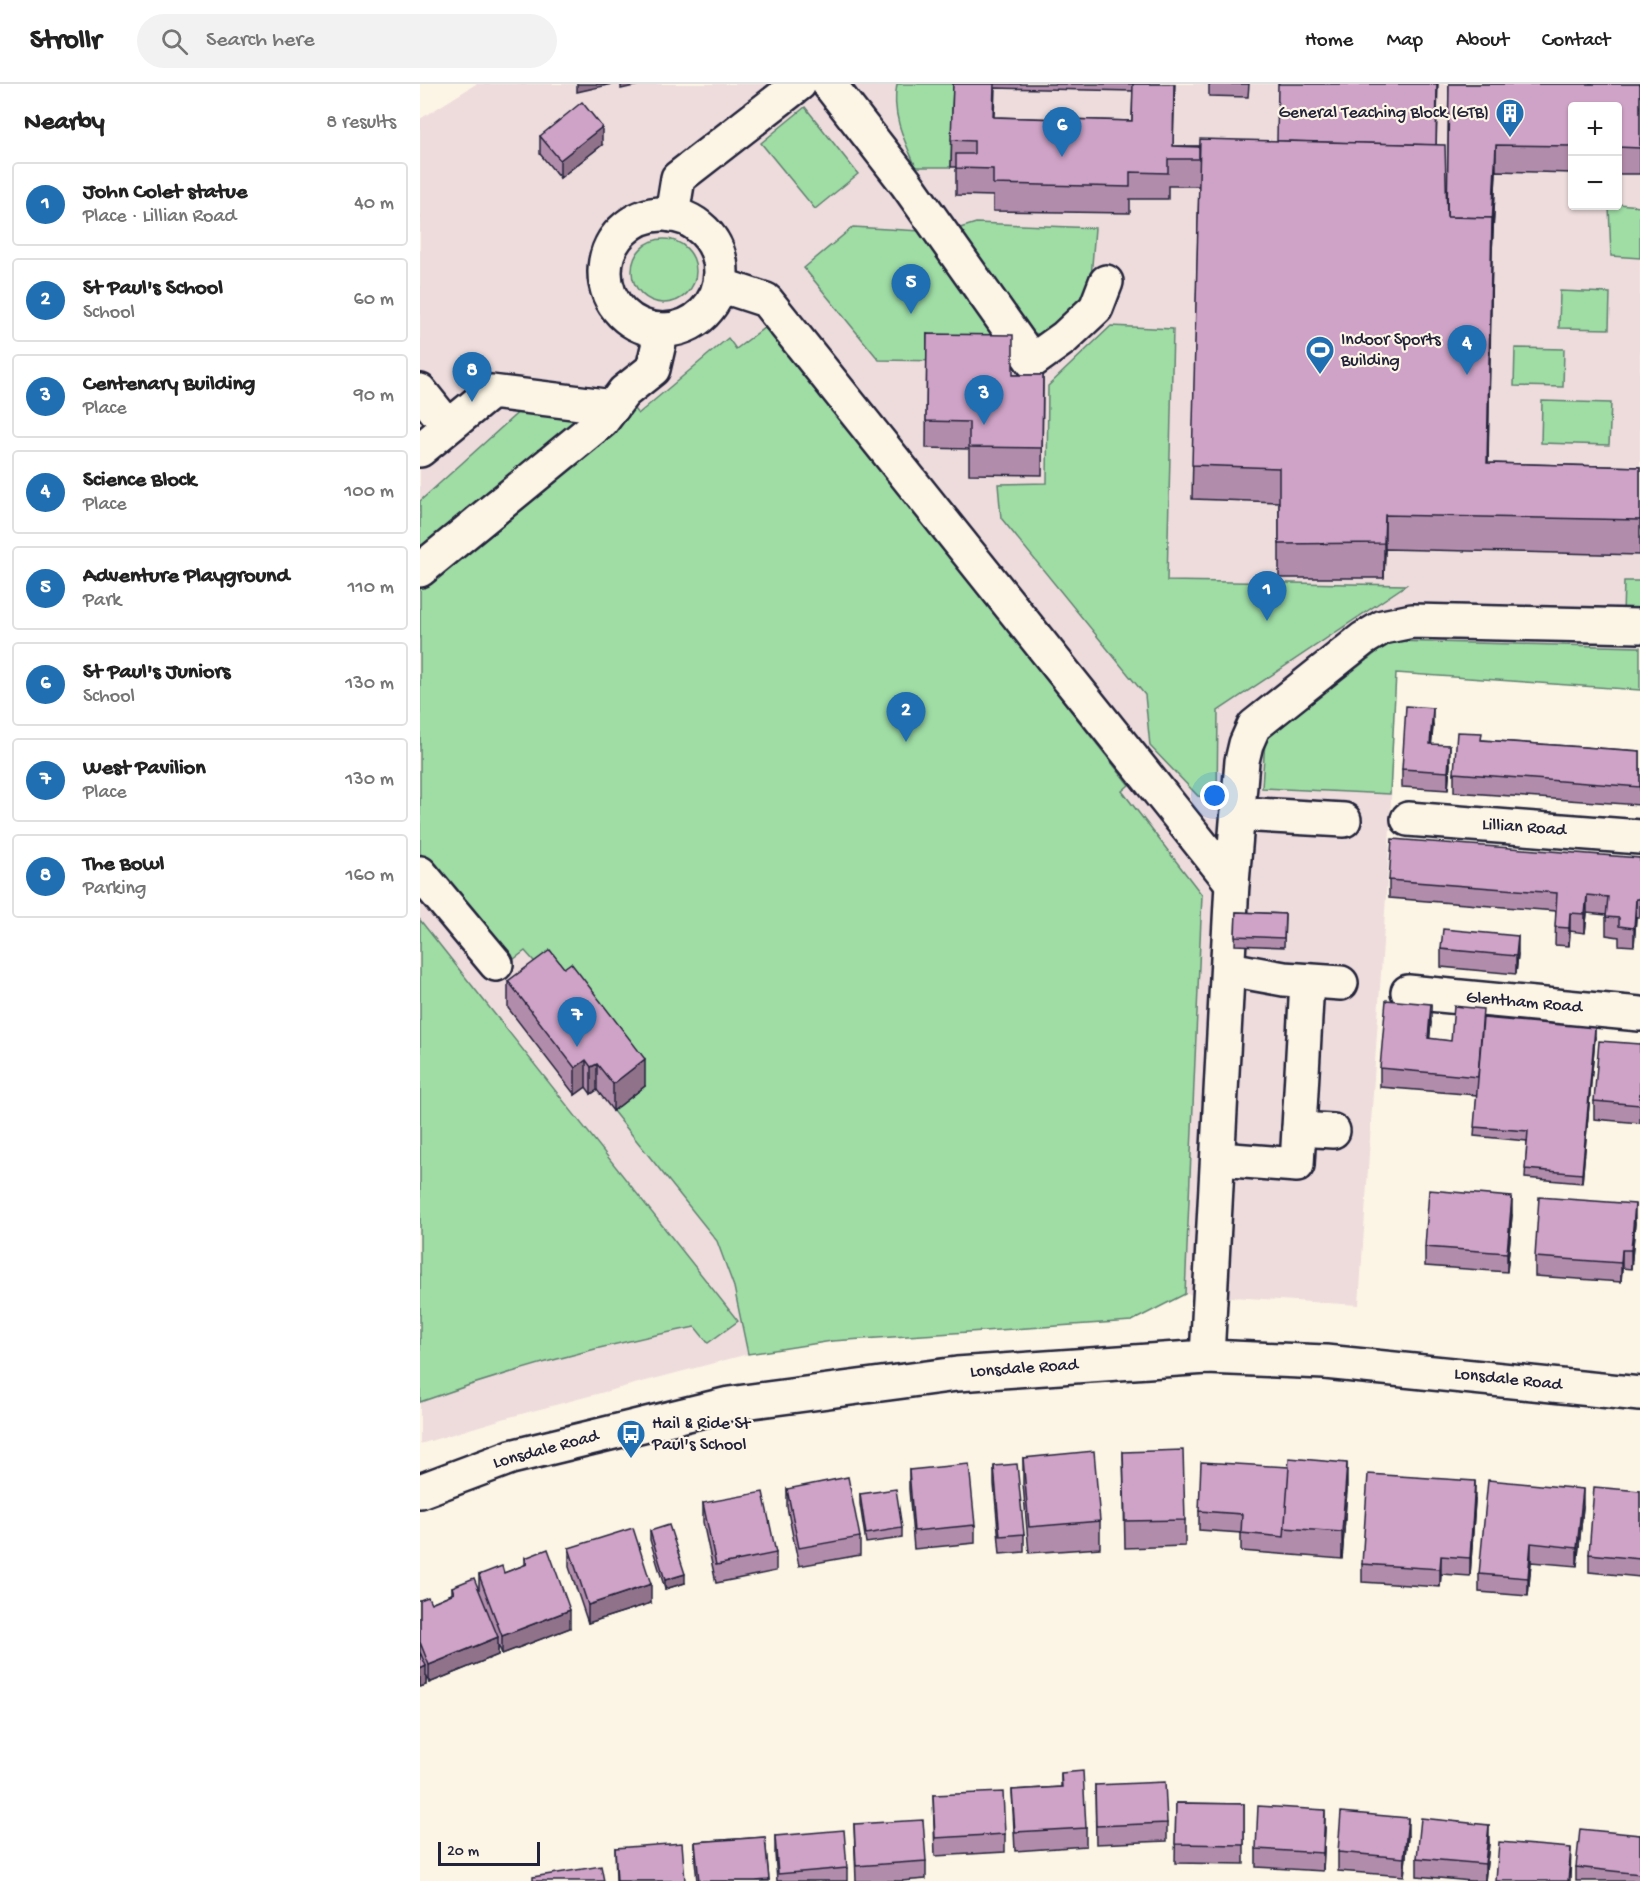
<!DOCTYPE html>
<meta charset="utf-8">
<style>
body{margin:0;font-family:"Gochi Hand",sans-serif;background:#f2f2f2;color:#222}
.controls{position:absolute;right:18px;top:18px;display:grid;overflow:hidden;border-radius:6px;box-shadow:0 2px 4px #0004}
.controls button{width:54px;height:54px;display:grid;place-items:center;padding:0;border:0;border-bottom:2px solid #e0e0e0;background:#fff;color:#222;font:30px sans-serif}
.scale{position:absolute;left:18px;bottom:15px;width:102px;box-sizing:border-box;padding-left:6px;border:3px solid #22223b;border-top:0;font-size:16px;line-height:21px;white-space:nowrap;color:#22223b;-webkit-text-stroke:4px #fcf5e5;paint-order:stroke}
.you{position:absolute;left:795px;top:712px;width:21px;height:21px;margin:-15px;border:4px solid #fff;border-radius:50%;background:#1a73e8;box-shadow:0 0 0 9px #1a73e833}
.badge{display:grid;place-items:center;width:39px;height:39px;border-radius:50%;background:#1f6fb2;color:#fff;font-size:20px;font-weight:700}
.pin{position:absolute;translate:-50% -50px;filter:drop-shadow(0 2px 3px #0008)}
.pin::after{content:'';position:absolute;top:32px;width:21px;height:18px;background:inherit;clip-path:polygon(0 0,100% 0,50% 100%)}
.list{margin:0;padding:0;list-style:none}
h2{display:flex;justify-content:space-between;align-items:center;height:78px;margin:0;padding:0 24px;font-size:26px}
h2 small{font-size:20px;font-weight:400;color:#767676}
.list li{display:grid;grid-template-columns:39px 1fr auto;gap:18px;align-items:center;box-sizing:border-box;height:84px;margin:0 12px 12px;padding:0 12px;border:2px solid #e0e0e0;border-radius:6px}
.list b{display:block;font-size:22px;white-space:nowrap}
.list p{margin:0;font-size:20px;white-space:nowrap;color:#767676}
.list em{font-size:20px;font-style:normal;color:#767676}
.icon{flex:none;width:33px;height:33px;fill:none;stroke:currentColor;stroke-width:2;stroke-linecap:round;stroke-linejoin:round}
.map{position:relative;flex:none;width:1220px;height:1797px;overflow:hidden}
header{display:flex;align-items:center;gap:36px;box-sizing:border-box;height:84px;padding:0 30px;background:#fff;border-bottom:2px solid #e0e0e0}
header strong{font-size:28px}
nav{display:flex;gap:33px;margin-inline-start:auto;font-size:21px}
.search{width:420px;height:54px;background:#f2f2f2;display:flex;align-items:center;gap:15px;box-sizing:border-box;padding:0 21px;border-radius:33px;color:#767676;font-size:22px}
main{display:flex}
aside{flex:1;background:#fff}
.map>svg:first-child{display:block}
.built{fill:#eedcdc;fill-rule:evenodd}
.green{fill:#9fdda5;stroke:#608070;stroke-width:1.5}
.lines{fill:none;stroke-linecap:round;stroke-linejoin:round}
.minor-casing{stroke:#22223b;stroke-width:38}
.major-casing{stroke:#22223b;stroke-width:38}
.minor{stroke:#fcf5e5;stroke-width:33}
.major{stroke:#fcf5e5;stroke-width:33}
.wall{fill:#b28cab;stroke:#22223b;stroke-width:1.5;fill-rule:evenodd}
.shaded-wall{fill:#91728b;stroke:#22223b;stroke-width:1.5}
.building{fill:#cfa3c7;stroke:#22223b;stroke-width:1.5}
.labels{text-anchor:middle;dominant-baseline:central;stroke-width:4.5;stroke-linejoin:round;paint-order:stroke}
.poi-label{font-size:18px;fill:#22223b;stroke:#fcf5e5;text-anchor:start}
.street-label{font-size:18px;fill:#22223b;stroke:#fcf5e5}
</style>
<header>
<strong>Strollr</strong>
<div class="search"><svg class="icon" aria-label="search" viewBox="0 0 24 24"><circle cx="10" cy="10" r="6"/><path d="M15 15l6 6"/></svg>Search here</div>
<nav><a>Home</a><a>Map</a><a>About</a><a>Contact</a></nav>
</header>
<main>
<aside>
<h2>Nearby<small>8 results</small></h2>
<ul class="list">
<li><span class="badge">1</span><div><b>John Colet statue</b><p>Place · Lillian Road</p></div><em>40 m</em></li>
<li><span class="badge">2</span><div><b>St Paul's School</b><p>School</p></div><em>60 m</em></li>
<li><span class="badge">3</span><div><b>Centenary Building</b><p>Place</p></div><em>90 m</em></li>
<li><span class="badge">4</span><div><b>Science Block</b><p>Place</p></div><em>100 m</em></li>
<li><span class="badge">5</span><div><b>Adventure Playground</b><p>Park</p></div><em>110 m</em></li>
<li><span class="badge">6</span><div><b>St Paul's Juniors</b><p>School</p></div><em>130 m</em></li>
<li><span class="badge">7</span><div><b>West Pavilion</b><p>Place</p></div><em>130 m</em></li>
<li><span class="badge">8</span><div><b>The Bowl</b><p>Parking</p></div><em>160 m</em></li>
</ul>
</aside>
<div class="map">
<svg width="1220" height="1797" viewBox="0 0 1220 1797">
<rect width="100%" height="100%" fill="#fcf5e5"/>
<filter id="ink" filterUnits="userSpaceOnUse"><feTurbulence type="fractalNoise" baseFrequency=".0167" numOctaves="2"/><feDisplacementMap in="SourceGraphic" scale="12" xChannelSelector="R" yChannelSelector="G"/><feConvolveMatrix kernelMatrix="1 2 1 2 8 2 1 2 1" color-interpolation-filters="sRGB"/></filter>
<g filter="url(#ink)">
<!-- built -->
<path class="built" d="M56 0H1220V606L976 589 969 768 939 1221 765 1210 712 1237 412 1257 328 1270 294 1279 86 1334 0 1360V35ZM1152 22H1198V122H1152Z"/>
<!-- green -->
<g class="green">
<path d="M477 0H533L531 83H496C484 56 471 30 477 0Z"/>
<polygon points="385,23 438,90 395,125 341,59"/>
<polygon points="1198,120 1220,122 1220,174 1191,172 1189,122 1198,122"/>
<polygon points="556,139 675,144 671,194 667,214 621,251 604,246 537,145"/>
<polygon points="433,143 501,147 593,278 459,276 384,184"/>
<circle cx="244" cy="187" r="32"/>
<polygon points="1140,207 1190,209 1189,245 1139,244"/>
<polygon points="691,242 753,245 747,497 986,501 798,627 797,715 778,712 730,662 725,611 581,434 578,400 627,399 628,302"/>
<polygon points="344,244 357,253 370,268 709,701 702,707 782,811 765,1210 712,1237 412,1257 328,1270 314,1203 297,1157 193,1027 225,1002 105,867 94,875 0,769 0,499 214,325 218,330 308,254 316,265"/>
<polygon points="1095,264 1144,265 1143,303 1094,302"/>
<polygon points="1122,317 1191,319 1189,361 1121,359"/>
<polygon points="103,324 174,334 0,476 0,417"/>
<polygon points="1204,497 1220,497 1220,531 1203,531"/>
<polygon points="971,557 1220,563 1220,606 976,589 970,710 842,704 845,656"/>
<path d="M0 836 318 1237 288 1259 275 1243C181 1261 90 1286 0 1318Z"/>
</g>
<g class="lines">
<!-- minor casing -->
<g class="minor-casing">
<g id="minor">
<polyline points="409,0 486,99 612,277 644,254 676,224 686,198"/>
<circle cx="243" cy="188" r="58"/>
<polyline points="252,131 258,94 379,0"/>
<polyline points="300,201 346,216 812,799"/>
<polyline points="0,307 28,342"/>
<polyline points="0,366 71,308 193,323"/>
<polyline points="0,486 182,337 204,308 233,285 242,246"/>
<polyline points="819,730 924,736"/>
<polyline points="988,735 1220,753"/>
<polyline points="0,789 76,880"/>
<polyline points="809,885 864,895 921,899"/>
<polyline points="988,908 1220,930"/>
<polyline points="879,1045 913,1047"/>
<polyline points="799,1075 877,1081 887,897"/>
<polyline points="787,1273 812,799 822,677 826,660 834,642 943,555 963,543 992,537 1220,542"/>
</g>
</g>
<!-- major casing -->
<g class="major-casing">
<polyline id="major" points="0,1407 91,1373 309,1320 537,1290 787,1273 905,1278 1220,1310"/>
</g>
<!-- minor -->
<use href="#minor" class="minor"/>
<!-- major -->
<use href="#major" class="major"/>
</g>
<!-- wall -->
<g class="wall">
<path d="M533 0H755L753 62 1016 61 1027 133 1029 0H1220V90H1197V22H1152V89L1076 87 1072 168 1068 379 1220 383V471L965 465 964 494H859V418L772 415 779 102H748V115H710V129L573 127V112L536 111V83H531ZM575 4 713 7 712 37 574 33Z"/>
<polygon points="789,0 829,0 828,13 789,12"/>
<polygon points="120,52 182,61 140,94 120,70"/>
<polygon points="507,250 593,291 623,291 622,391 549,390 549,365 506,364"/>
<polygon points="1013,642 1011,660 1030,680 1028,706 982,703 982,685"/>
<polygon points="1062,656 1220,667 1220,721 1034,708 1034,689"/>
<polygon points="1220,774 1220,833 1216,833 1214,862 1199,861 1199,853 1186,851 1186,831 1167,829 1165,849 1150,847 1149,862 1135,861 1136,827 969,814 969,796"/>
<polygon points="816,828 865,830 864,863 815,861"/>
<polygon points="1021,865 1098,870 1096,890 1021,883"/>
<polygon points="88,897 225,1002 193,1027 177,1006 171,1010 166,1003 155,1011 88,924"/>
<polygon points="1063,934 1175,953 1162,1099 1105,1094 1107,1057 1054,1052 1057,1011 960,1003 960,984 1011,939 1009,955 1031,957"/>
<polygon points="1220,960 1220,1039 1174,1035 1174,1017"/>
<polygon points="1092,1131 1087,1188 1005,1182 1005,1163"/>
<polygon points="1215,1139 1211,1185 1202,1184 1201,1198 1115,1192 1115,1173"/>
<polygon points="703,1368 765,1436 765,1462 705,1464"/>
<polygon points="603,1374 680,1437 680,1464 609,1469 603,1400"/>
<polygon points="574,1382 604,1450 604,1468 580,1470 574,1400"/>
<polygon points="489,1386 555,1441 555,1459 494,1465 489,1405"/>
<polygon points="367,1405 440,1453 440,1471 379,1482 367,1423"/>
<polygon points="927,1405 922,1475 821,1467 821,1449 779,1446 779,1427"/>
<polygon points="1220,1407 1220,1493 1169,1488 1169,1470"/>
<polygon points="440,1410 482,1444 482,1454 446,1459 440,1420"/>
<polygon points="1055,1416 1050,1492 1021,1490 1020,1503 942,1498 942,1480"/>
<polygon points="283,1419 356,1469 356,1487 296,1499 283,1438"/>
<polygon points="1163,1423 1157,1482 1111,1478 1108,1512 1059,1508 1059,1490"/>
<polygon points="230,1447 265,1499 245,1505 230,1456"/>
<polygon points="149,1464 231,1519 168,1539 149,1483"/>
<polygon points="105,1474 150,1544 82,1570 78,1560 78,1571 9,1599 6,1591 6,1601 0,1603 0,1516 11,1519 32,1510 32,1503 59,1505 59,1491 84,1489 105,1481"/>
<polygon points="641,1689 666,1744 666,1762 595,1767 592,1706 641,1703"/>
<polygon points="675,1701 747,1739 747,1757 676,1760"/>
<polygon points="513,1711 585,1750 585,1768 515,1772"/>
<polygon points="756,1719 824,1720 824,1780 755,1779"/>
<polygon points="434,1740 506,1777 506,1795 481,1797 436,1797"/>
<polygon points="905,1744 903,1787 836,1783 836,1765"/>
<polygon points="1220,1751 1220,1797 1156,1797 1156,1783"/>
<polygon points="355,1752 427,1784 427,1797 357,1797 355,1770"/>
<polygon points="988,1752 984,1792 918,1787 918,1768"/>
<polygon points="345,1753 349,1797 277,1797 275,1777 275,1758"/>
<polygon points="1069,1759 1065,1797 1051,1797 997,1792 997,1774"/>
<polygon points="195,1764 265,1797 196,1797"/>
</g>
<!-- shaded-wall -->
<g class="shaded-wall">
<polygon points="157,0 192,0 157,8"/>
<polygon points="201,0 223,0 201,5"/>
<polygon points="1017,0 1018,0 1015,95"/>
<polygon points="182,43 182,61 140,94 140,76"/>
<polygon points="1076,61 1076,87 1072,168 1067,414 1072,134"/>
<polygon points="965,431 965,465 964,494 964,459"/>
<polygon points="1013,624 1013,642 1010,678 1010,660"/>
<polygon points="1030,661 1030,680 1028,706 1028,688"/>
<polygon points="1167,811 1167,829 1165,849 1165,830"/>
<polygon points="1216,815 1216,833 1214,862 1214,844"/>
<polygon points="1150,829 1150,847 1149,862 1149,844"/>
<polygon points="1098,852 1098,870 1096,890 1096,872"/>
<polygon points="1011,920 1011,939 1008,973 1008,954"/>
<polygon points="1175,944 1175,953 1162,1099 1162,1090"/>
<polygon points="225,975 225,1002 193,1027 193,1000"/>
<polygon points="166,976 166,1003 155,1011 155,984"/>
<polygon points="177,980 177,1006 171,1010 171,983"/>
<polygon points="1092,1113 1092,1131 1087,1188 1087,1169"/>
<polygon points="1215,1120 1215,1139 1211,1185 1211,1166"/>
<polygon points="1202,1166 1202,1184 1201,1198 1201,1179"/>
<polygon points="927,1379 927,1405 922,1475 922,1448"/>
<polygon points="1055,1397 1055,1416 1050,1492 1050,1474"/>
<polygon points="1163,1405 1163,1423 1157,1482 1157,1464"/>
<polygon points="1111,1459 1111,1478 1108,1512 1108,1494"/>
<polygon points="1021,1472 1021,1490 1020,1503 1020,1485"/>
<polygon points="265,1490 265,1499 245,1505 245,1496"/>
<polygon points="231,1500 231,1519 168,1539 168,1521"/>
<polygon points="150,1526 150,1544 82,1570 82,1552"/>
<polygon points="78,1553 78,1571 9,1599 9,1581"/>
<polygon points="6,1582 6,1601 0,1603 0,1585"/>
<polygon points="905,1726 905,1744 903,1787 903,1769"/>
<polygon points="988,1734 988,1752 984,1792 984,1774"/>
<polygon points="1069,1741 1069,1759 1065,1797 1065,1780"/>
<polygon points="1151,1764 1150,1797 1148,1797"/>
</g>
<!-- building -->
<g class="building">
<polygon points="533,0 574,0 573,33 712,37 713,0 754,0 753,62 779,63 779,75 748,75 748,89 710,88 710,103 573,100 573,85 536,84 536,70 554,70 554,57 531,56"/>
<polygon points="858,0 1017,0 1016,61 857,57"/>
<polygon points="1029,0 1220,0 1220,64 1197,63 1197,22 1152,22 1152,62 1076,61 1072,142 1072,134 1027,133"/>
<polygon points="162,18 182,43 140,76 120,52"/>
<polygon points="780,55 1025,61 1027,133 1072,134 1067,379 1220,383 1220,436 965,431 964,459 859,460 859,384 772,381"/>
<polygon points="507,250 593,251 593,291 623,291 622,364 549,363 549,338 506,337"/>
<polygon points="986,622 1013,624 1010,660 1030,661 1028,688 982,685"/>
<polygon points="1037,648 1062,649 1061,656 1220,667 1220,703 1034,689"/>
<polygon points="972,755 1220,774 1220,815 1216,815 1214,844 1199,842 1199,834 1186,833 1188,813 1167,811 1165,830 1150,829 1149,844 1135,843 1137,809 969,796"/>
<polygon points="816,828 865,830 864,854 815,852"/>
<polygon points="1023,845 1098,852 1096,872 1021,865"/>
<polygon points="130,866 144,884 151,879 225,975 193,1000 177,980 171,983 166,976 155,984 88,897"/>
<polygon points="966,916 1011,920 1008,954 1031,957 1034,922 1063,925 1058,993 960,984"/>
<polygon points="1063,934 1175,944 1162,1090 1105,1085 1108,1047 1054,1043"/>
<polygon points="1179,957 1220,960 1220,1021 1174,1017"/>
<polygon points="1009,1106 1092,1113 1087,1169 1005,1163"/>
<polygon points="1119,1113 1215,1120 1211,1166 1202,1166 1201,1179 1115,1173"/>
<polygon points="763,1366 765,1436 705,1437 703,1368"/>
<polygon points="674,1367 680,1437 609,1443 603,1374"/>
<polygon points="869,1374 927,1379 922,1448 864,1444"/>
<polygon points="781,1378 869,1383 864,1453 821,1449 822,1430 779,1427"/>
<polygon points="549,1380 555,1441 494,1447 489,1386"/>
<polygon points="597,1380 604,1450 580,1452 574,1382"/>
<polygon points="948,1390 1055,1397 1050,1474 1021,1472 1020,1485 942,1480"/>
<polygon points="428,1393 440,1453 379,1464 367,1405"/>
<polygon points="1068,1396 1163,1405 1157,1464 1111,1459 1108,1494 1059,1490"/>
<polygon points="1174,1403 1220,1407 1220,1475 1169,1470"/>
<polygon points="476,1405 482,1444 446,1450 440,1410"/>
<polygon points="343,1408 356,1469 296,1481 283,1419"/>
<polygon points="249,1441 265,1490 245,1496 230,1447"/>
<polygon points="213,1444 231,1500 168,1521 149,1464"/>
<polygon points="128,1465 150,1526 82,1552 59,1491 82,1482 84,1489 107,1480 105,1474"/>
<polygon points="54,1494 78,1553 9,1581 0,1558 0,1516 8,1513 11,1519 34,1509 32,1503"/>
<polygon points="0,1568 6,1582 0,1585"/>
<polygon points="663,1687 666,1744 595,1748 592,1706 642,1703 641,1689"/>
<polygon points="745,1698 747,1739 676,1742 675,1701"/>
<polygon points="583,1708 585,1750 515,1754 513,1711"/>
<polygon points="756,1719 824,1720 824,1761 755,1760"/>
<polygon points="838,1722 905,1726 903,1769 836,1765"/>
<polygon points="921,1728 988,1734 984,1774 918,1768"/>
<polygon points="1001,1734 1069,1741 1065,1780 997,1774"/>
<polygon points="503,1736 506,1777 436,1782 434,1740"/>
<polygon points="1160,1745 1220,1751 1220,1790 1156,1783"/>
<polygon points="424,1746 427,1784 358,1790 355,1752"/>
<polygon points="345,1753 349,1796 335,1797 279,1797 275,1758"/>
<polygon points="1079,1758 1151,1764 1148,1797 1076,1797"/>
<polygon points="262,1759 265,1797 197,1797 195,1764"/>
<polygon points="181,1782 184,1797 113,1797 113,1793"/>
</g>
</g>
<!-- icons -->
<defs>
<g id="building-pin" transform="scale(1.5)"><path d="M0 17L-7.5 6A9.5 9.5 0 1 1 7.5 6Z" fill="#1f6fb2" stroke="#fcf5e5"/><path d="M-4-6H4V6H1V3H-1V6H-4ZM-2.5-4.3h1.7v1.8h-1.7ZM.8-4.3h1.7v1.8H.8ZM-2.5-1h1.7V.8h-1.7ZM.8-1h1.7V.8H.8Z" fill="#fff"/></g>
<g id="stadium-pin" transform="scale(1.5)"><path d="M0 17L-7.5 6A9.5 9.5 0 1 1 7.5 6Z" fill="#1f6fb2" stroke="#fcf5e5"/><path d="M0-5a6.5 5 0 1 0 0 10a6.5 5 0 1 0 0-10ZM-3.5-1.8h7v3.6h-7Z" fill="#fff"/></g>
<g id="bus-pin" transform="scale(1.5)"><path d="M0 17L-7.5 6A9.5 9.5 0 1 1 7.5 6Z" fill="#1f6fb2" stroke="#fcf5e5"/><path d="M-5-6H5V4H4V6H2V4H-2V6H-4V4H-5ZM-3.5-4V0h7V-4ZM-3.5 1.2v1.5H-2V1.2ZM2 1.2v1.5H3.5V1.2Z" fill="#fff"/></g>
</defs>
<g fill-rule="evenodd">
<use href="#building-pin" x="1090" y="29"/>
<use href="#stadium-pin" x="900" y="266"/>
<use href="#bus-pin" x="211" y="1350"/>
</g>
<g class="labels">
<!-- poi labels -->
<g class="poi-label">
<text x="1069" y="29" text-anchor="end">General Teaching Block (GTB)</text>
<text x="921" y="256">Indoor Sports<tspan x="921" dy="21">Building</tspan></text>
<text x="232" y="1340">Hail &amp; Ride St<tspan x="232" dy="21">Paul's School</tspan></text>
</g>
<!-- street labels -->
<g class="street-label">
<text transform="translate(1104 744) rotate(4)">Lillian Road</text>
<text transform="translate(1104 919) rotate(5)">Glentham Road</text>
<text transform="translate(604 1285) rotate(-4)">Lonsdale Road</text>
<text transform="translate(1088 1296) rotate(6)">Lonsdale Road</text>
<text transform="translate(126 1366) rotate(-15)">Lonsdale Road</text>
</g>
</g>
</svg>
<div class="controls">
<button>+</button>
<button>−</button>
</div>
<div class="scale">20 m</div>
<div class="you"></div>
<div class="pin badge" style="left:847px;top:537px">1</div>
<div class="pin badge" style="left:486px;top:658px">2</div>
<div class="pin badge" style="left:564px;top:341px">3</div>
<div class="pin badge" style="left:1047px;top:291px">4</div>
<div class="pin badge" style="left:491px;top:230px">5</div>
<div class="pin badge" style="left:642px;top:73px">6</div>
<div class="pin badge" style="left:157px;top:963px">7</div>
<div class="pin badge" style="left:52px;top:318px">8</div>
</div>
</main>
